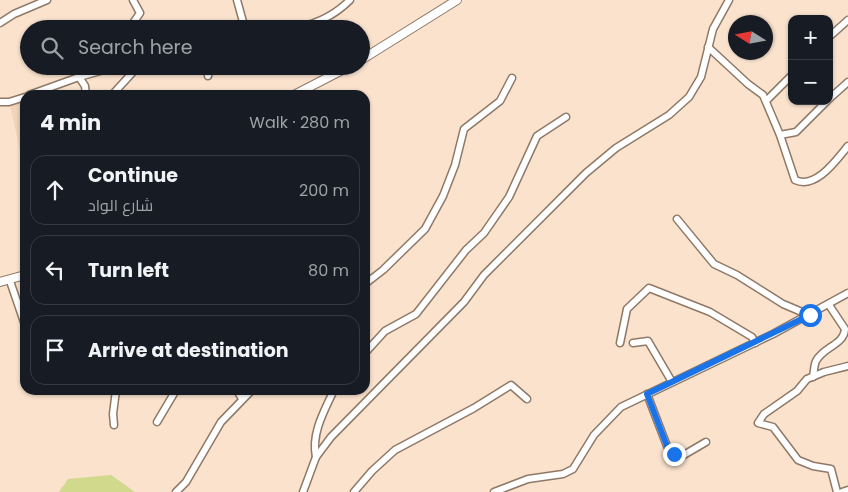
<!DOCTYPE html>
<meta charset="utf-8">
<style>
body{margin:0;font-family:Poppins,Cairo,sans-serif;background:#242831;color:#f1f3f6}
.controls{position:absolute;right:15px;top:15px;display:grid;overflow:hidden;border-radius:10px;box-shadow:0 1px 4px #0004}
.controls button{width:45px;height:45px;display:grid;place-items:center;padding:0;border:0;border-bottom:1px solid #363941;background:#171b24;color:#f1f3f6;font:25px sans-serif}
.compass{position:absolute;left:728px;top:15px;width:45px;height:45px;border-radius:50%;background:#171b24;box-shadow:0 1px 4px #0004;rotate:281deg}
.stop{position:absolute;width:15px;height:15px;margin:-11px;border:4px solid #1a73e8;border-radius:50%;background:#fff}
.stop.end{background:#1a73e8;border-color:#fff;box-shadow:0 1px 5px #0008}
.list{margin:0;padding:0;list-style:none}
h2{display:flex;justify-content:space-between;align-items:center;height:65px;margin:0;padding:0 20px;font-size:21px}
h2 small{font-size:16px;font-weight:400;color:#9ea1a6}
.list li{display:grid;grid-template-columns:32px 1fr auto;gap:15px;align-items:center;box-sizing:border-box;height:70px;margin:0 10px 10px;padding:0 10px;border:1px solid #363941;border-radius:15px}
.list b{display:block;font-size:19px;white-space:nowrap}
.list p{margin:0;font-size:16px;white-space:nowrap;color:#9ea1a6}
.list em{font-size:16px;font-style:normal;color:#9ea1a6}
.icon{flex:none;width:28px;height:28px;fill:none;stroke:currentColor;stroke-width:2;stroke-linecap:round;stroke-linejoin:round}
.map{position:relative;flex:none;width:848px;height:492px;overflow:hidden}
.search{position:absolute;background:#171b24;box-shadow:0 1px 4px #0004;left:20px;top:20px;width:350px;height:55px;display:flex;align-items:center;gap:12px;box-sizing:border-box;padding:0 18px;border-radius:28px;color:#9ea1a6;font-size:19px}
.panel{position:absolute;background:#171b24;box-shadow:0 1px 4px #0004;left:20px;top:90px;width:350px;height:305px;border-radius:15px}
.map>svg:first-child{display:block}
.built{fill:#f1d4ba}
.green{fill:#d0d98c}
.lines{fill:none;stroke-linecap:round;stroke-linejoin:round}
.minor-casing{stroke:#8e7967;stroke-width:9}
.tertiary-casing{stroke:#8e7967;stroke-width:10}
.minor{stroke:#fff;stroke-width:6}
.tertiary{stroke:#fff;stroke-width:8}
.route{stroke:#1a73e8;stroke-width:6}
</style>
<div class="map">
<svg width="848" height="492" viewBox="0 0 848 492">
<rect width="100%" height="100%" fill="#fae2cd"/>
<!-- built -->
<polygon class="built" points="25,99 25,152 20,150 10,105"/>
<!-- green -->
<polygon class="green" points="111,475 135,492 59,492 68,479"/>
<g class="lines">
<!-- minor casing -->
<g class="minor-casing">
<g id="minor">
<polyline points="237,0 245,29"/>
<polyline points="0,23 14,14 47,0"/>
<polyline points="129,29 140,13 133,0"/>
<path d="M289 29C312 26 334 16 350 0"/>
<polyline points="829,37 848,20"/>
<path d="M708 47 748 84 763 95 780 135 795 180C816 190 837 159 848 146"/>
<polyline points="208,76 210,66"/>
<polyline points="79,77 85,86 86,95"/>
<polyline points="29,95 79,77 118,66"/>
<polyline points="112,95 133,72 130,66"/>
<polyline points="829,99 848,82"/>
<polyline points="766,101 792,75"/>
<polyline points="0,102 9,102 25,97"/>
<polyline points="780,135 796,132 827,101"/>
<polyline points="677,219 714,264 737,275 783,304 809,315"/>
<polyline points="10,281 25,325"/>
<polyline points="365,284 383,270 425,229 443,196 455,165 464,129 500,101 512,78"/>
<polyline points="620,343 627,309 649,288 710,312 752,337 755,343"/>
<polyline points="633,343 648,341 672,382"/>
<polyline points="365,353 385,331 416,314 466,250 484,233 509,197 537,136 566,117"/>
<path d="M813 377C814 372 814 365 816 361 823 347 844 345 845 329L829 305"/>
<polyline points="237,390 242,399"/>
<polyline points="647,394 667,446 674,454 682,456 706,442"/>
<polyline points="157,422 176,390"/>
<polyline points="114,425 113,414 116,390"/>
<path d="M316 457C311 434 324 411 334 390"/>
<polyline points="176,492 186,482 221,422 252,390"/>
<polyline points="303,492 316,457 331,437 464,302 484,275 586,173 616,148 669,115 689,97 701,77 713,29 729,0"/>
<polyline points="354,492 372,471 395,450 474,408 511,385 527,399"/>
<polyline points="494,492 528,479 563,474 573,469 594,435 621,407 773,334 848,293"/>
<polyline points="837,492 831,469 813,466 798,460 773,427 758,423 764,414 797,391 807,379 824,372 848,366"/>
<polyline points="842,492 848,490"/>
</g>
</g>
<!-- tertiary casing -->
<g class="tertiary-casing">
<g id="tertiary">
<polyline points="361,60 457,0"/>
<polyline points="294,95 350,66"/>
<polyline points="0,282 25,275"/>
</g>
</g>
<!-- minor -->
<use href="#minor" class="minor"/>
<!-- tertiary -->
<use href="#tertiary" class="tertiary"/>
</g>
<g class="lines">
<!-- route -->
<polyline class="route" points="674,454 667,446 647,394 810,315"/>
</g>
</svg>
<div class="controls">
<button>+</button>
<button>−</button>
</div>
<svg class="compass" viewBox="-18 -18 36 36"><path d="M0-13l5 13h-10z" fill="#e53935"/><path d="M0 13l5-13h-10z" fill="#9ea1a6"/></svg>
<div class="stop" style="left:810px;top:315px"></div>
<div class="stop end" style="left:674px;top:454px"></div>
<div class="search"><svg class="icon" aria-label="search" viewBox="0 0 24 24"><circle cx="10" cy="10" r="6"/><path d="M15 15l6 6"/></svg>Search here</div>
<section class="panel">
<h2>4 min<small>Walk · 280 m</small></h2>
<ul class="list">
<li><svg class="icon" aria-label="ahead" viewBox="0 0 24 24"><path d="M12 20V5M6 11l6-6 6 6"/></svg><div><b>Continue</b><p>شارع الواد</p></div><em>200 m</em></li>
<li><svg class="icon" aria-label="left" viewBox="0 0 24 24"><path d="M17 20v-9H6M10 6l-5 5 5 5"/></svg><div><b>Turn left</b></div><em>80 m</em></li>
<li><svg class="icon" aria-label="arrive" viewBox="0 0 24 24"><path d="M6 21V4h12l-3 4 3 4H6"/></svg><div><b>Arrive at destination</b></div></li>
</ul>
</section>
</div>
